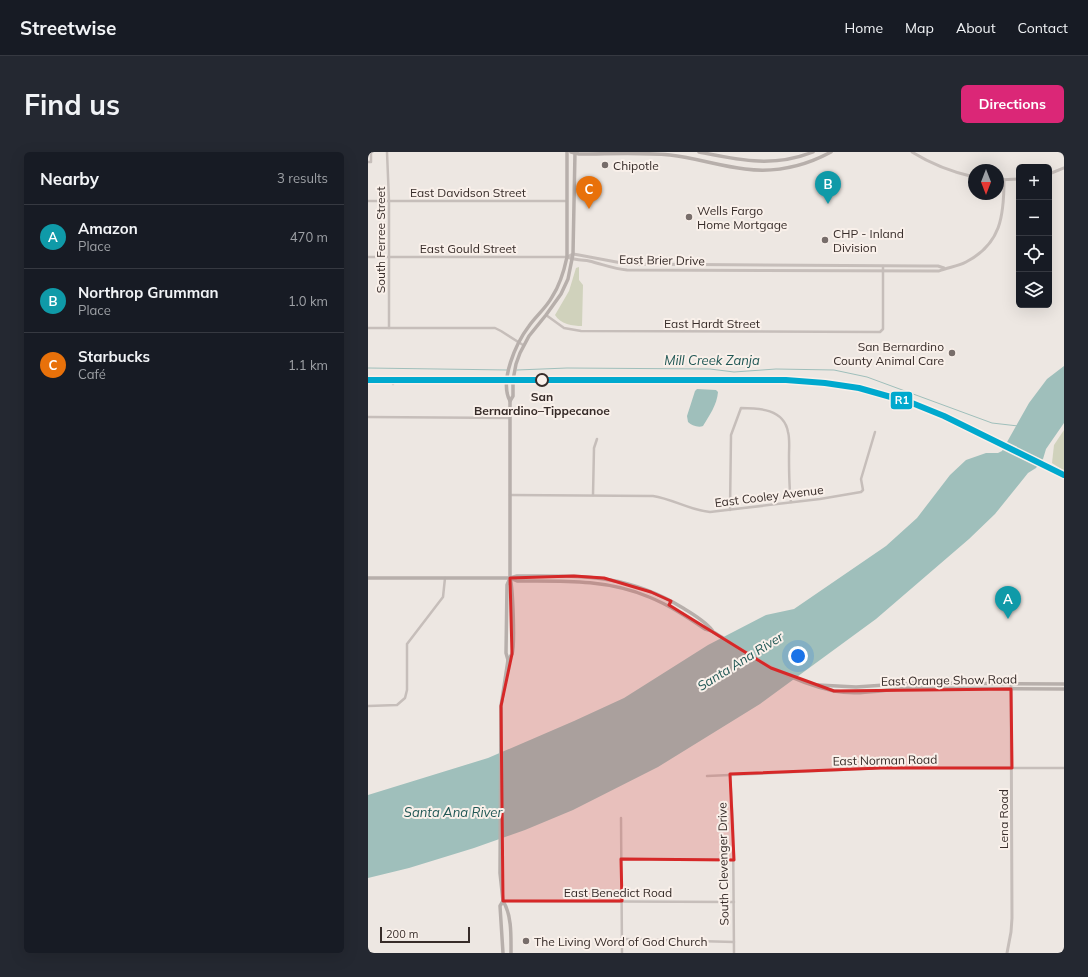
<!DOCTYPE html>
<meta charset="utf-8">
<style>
body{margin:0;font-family:Mulish,sans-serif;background:#242831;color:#f1f3f6}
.controls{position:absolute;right:12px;top:12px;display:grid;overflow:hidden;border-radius:6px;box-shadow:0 4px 16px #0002}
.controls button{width:36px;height:36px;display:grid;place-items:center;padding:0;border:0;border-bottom:1px solid #363941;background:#171b24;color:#f1f3f6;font:20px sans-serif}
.compass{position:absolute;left:600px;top:12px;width:36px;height:36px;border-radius:50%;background:#171b24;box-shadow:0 4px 16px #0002;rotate:180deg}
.scale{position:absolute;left:12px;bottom:10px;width:90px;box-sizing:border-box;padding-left:4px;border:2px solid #372c29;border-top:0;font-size:11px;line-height:14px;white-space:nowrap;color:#372c29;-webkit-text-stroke:3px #f9f0ea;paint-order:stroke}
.you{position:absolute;left:430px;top:504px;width:14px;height:14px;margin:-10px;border:3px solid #fff;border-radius:50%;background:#1a73e8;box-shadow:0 0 0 6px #1a73e833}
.badge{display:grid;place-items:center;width:26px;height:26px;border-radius:50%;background:#db2777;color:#fff;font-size:13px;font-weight:700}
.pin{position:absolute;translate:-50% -33px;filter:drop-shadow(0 1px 2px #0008)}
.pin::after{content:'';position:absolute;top:21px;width:14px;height:12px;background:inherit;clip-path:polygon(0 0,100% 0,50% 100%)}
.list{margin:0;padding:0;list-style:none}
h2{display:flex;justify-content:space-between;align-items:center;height:52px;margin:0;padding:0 16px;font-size:17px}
h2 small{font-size:13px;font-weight:400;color:#9ea1a6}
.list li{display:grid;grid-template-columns:26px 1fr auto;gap:12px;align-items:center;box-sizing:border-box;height:64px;padding:0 16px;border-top:1px solid #363941}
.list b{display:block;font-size:15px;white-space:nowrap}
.list p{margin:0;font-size:13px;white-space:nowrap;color:#9ea1a6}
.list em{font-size:13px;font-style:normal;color:#9ea1a6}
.icon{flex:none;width:22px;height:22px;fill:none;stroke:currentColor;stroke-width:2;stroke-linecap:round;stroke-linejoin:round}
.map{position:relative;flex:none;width:696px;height:801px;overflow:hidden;border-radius:6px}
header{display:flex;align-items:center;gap:24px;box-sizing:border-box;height:56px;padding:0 20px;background:#171b24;border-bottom:1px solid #363941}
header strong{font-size:19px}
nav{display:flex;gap:22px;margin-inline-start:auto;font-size:14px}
.intro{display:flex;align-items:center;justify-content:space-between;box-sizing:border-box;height:96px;padding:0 24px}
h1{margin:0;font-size:28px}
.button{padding:10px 18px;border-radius:6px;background:#db2777;color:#fff;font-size:14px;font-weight:700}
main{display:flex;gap:24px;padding:0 24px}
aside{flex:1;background:#171b24;border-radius:6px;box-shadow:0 4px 16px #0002}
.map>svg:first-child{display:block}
.green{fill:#d0d2bc}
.water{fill:#9fbfbb}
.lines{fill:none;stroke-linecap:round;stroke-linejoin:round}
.stream{stroke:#9fbfbb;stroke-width:1}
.minor{stroke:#c6beba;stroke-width:2.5}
.tertiary{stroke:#c6beba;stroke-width:3}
.secondary{stroke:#b7afab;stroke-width:3.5}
.rail-1-casing{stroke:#f9f0ea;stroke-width:9}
.rail-1{stroke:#00a9ce;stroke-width:6}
.marked{fill:#d62828;fill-opacity:0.2;stroke:#d62828;stroke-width:3;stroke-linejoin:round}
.poi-dot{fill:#776d6a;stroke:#f9f0ea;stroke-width:1.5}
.stop-dot{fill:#f9f0ea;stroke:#372c29;stroke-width:2}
.labels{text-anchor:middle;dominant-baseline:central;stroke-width:4;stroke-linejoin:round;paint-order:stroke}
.poi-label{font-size:12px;fill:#372c29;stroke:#f9f0ea;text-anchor:start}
.street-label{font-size:12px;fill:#372c29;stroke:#f9f0ea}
.stop-label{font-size:12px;font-weight:bold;fill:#372c29;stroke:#f9f0ea}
.water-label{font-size:13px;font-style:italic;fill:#205755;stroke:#f9f0ea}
.line-badge{stroke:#f9f0ea;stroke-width:1.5}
.badge-label{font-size:11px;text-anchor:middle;font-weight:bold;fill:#fff}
</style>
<header>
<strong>Streetwise</strong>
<nav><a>Home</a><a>Map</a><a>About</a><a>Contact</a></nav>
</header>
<div class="intro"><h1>Find us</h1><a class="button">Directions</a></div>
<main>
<aside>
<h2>Nearby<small>3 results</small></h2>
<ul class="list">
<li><span class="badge" style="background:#0f9aa8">A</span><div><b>Amazon</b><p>Place</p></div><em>470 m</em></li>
<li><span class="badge" style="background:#0f9aa8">B</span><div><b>Northrop Grumman</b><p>Place</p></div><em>1.0 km</em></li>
<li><span class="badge" style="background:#e8710a">C</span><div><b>Starbucks</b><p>Café</p></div><em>1.1 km</em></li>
</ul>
</aside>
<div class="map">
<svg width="696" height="801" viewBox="0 0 696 801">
<rect width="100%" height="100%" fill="#ede7e2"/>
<!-- green -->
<g class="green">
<path d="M211 115V128L215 133 214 174C205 174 192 172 187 163L201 139 208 116Z"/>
<polygon points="696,278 696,319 684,311 686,293"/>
</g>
<!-- water -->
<g class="water">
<polygon points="696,214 696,271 678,297 675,307 668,316 660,321 627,362 601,387 508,467 392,552 290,615 205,658 157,678 106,696 41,716 0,726 0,643 120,606 206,569 256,546 340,493 398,463 426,457 518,394 549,366 582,323 598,308 618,301 630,301 634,299 661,251 679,227"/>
<path d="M329 237 348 238 350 240C349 253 341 264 335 274 330 276 323 273 320 270L319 264 327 239Z"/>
</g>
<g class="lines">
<!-- stream -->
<g class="stream">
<polyline points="0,216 139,218"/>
<polyline points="149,218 199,216 342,217 366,220 408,217 466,218 499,225 624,271 650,274"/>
</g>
<!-- minor -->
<g class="minor">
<polyline points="19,0 21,49 21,176"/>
<polyline points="0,10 3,10 3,0"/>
<polyline points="0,49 199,49"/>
<polyline points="0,105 199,105"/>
<polyline points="178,163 196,176 213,179 512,180 515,177 515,114"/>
<polyline points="0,176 127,176 133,179 155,193"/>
<polyline points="25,232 25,229"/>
<polyline points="0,265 142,266"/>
<path d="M142 343 285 344C305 347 321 358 342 360L452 347 493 340 495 338 493 327 507 280"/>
<polyline points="225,343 226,296 229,287"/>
<path d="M362 358 363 283 373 256C391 256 416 257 420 280 422 287 421 296 421 304 421 320 421 335 423 350"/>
<polyline points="0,554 29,553 37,546 39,538 39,492 75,445 77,426"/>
<polyline points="362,622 365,673 366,801"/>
<polyline points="339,624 513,616 696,616"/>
<polyline points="253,666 254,801"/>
<polyline points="253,707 366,708"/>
<polyline points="135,749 366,750"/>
<polyline points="255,787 366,790"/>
</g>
<!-- tertiary -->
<g class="tertiary">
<path d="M544 0C563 12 584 20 606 25"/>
<polyline points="681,22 696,16"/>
<polyline points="630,28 651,27"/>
<path d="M199 105C207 108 214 108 221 109 234 112 246 117 259 118L571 119C580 115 589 115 598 110 633 92 636 64 636 28"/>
<polyline points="199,105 205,102 211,103 259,112 557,114 570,114 576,116"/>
<polyline points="639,801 643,780 644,766 643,532"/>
</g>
<!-- secondary -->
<g class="secondary">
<path d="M203 0 211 2C241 2 272 0 302 3 328 6 352 14 377 17 407 21 437 14 463 0"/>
<path d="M331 0C371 8 405 16 445 0"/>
<path d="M142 249C131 229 148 191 161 174 168 164 178 156 184 145 192 133 196 119 199 105V0"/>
<path d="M0 426H142L149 429C194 429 239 427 281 445 301 453 319 465 337 477L344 479C383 504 419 529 466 539 492 544 518 537 544 536 595 536 645 537 696 537"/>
<path d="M142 426 149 424C213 424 258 421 315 456 325 462 337 469 344 478"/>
<polyline points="140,508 138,501 139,433 142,426"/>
<polyline points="450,533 488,535 546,531 696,532"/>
<path d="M135 749C144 763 143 785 143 801"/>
<path d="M135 801 132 754 135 749 132 721 133 554 140 508C141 506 143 504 144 502 147 494 145 435 142 426V249L145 244V228L148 212 152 201 161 184 178 163 193 142 200 127 205 102 207 0"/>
</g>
<!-- rail-1 casing -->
<g class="rail-1-casing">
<polyline id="rail-1" points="0,228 418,228 457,231 491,236 544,251 576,264 696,323"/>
</g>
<!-- rail-1 -->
<use href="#rail-1" class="rail-1"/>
</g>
<!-- marked area -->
<path class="marked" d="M206 424 236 426 283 440 303 449 301 453 403 516 466 539 643 537 644 616H513L362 622 366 708 253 707 254 749H135L133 554 144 502 142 426Z"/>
<!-- markers -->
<g class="poi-dot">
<circle cx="237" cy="13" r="4"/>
<circle cx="321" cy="65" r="4"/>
<circle cx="457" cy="88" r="4"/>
<circle cx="584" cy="201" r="4"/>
<circle cx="158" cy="789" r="4"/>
</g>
<circle class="stop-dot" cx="174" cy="228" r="6"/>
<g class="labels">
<!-- poi labels -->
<g class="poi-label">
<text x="245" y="13">Chipotle</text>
<text x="329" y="58">Wells Fargo<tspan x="329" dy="14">Home Mortgage</tspan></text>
<text x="465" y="81">CHP - Inland<tspan x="465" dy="14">Division</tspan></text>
<text x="576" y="194" text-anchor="end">San Bernardino<tspan x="576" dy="14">County Animal Care</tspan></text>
<text x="166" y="789">The Living Word of God Church</text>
</g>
<!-- street labels -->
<g class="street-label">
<text x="100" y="40">East Davidson Street</text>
<text transform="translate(12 88) rotate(-90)">South Ferree Street</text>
<text x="100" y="96">East Gould Street</text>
<text transform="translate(294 108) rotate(1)">East Brier Drive</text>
<text x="344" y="171">East Hardt Street</text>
<text transform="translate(401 344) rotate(-7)">East Cooley Avenue</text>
<text transform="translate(581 528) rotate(-1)">East Orange Show Road</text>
<text transform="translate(517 608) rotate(-1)">East Norman Road</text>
<text transform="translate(635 667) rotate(-90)">Lena Road</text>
<text transform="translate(355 712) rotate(-91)">South Clevenger Drive</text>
<text x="250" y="740">East Benedict Road</text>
</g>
<!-- stop labels -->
<g class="stop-label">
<text x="174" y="244">San<tspan x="174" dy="14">Bernardino–Tippecanoe</tspan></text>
</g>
<!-- water labels -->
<g class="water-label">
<text x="344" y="208">Mill Creek Zanja</text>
<text transform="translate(372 509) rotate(-32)">Santa Ana River</text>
<text x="85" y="660">Santa Ana River</text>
</g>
</g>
<rect class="line-badge" x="522" y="239" width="23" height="19" rx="4" fill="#00a9ce"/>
<g class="badge-label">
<text x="534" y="252">R1</text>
</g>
</svg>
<div class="controls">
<button>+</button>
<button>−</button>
<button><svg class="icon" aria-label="locate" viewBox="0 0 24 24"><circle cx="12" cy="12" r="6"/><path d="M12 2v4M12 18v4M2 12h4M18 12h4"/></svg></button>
<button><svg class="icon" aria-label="layers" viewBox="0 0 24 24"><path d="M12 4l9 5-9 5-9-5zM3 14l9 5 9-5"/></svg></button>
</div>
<svg class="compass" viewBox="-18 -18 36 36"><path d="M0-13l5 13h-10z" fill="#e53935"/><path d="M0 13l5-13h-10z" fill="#9ea1a6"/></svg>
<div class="scale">200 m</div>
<div class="you"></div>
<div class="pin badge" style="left:640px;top:467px;background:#0f9aa8">A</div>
<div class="pin badge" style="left:460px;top:52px;background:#0f9aa8">B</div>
<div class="pin badge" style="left:221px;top:57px;background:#e8710a">C</div>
</div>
</main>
